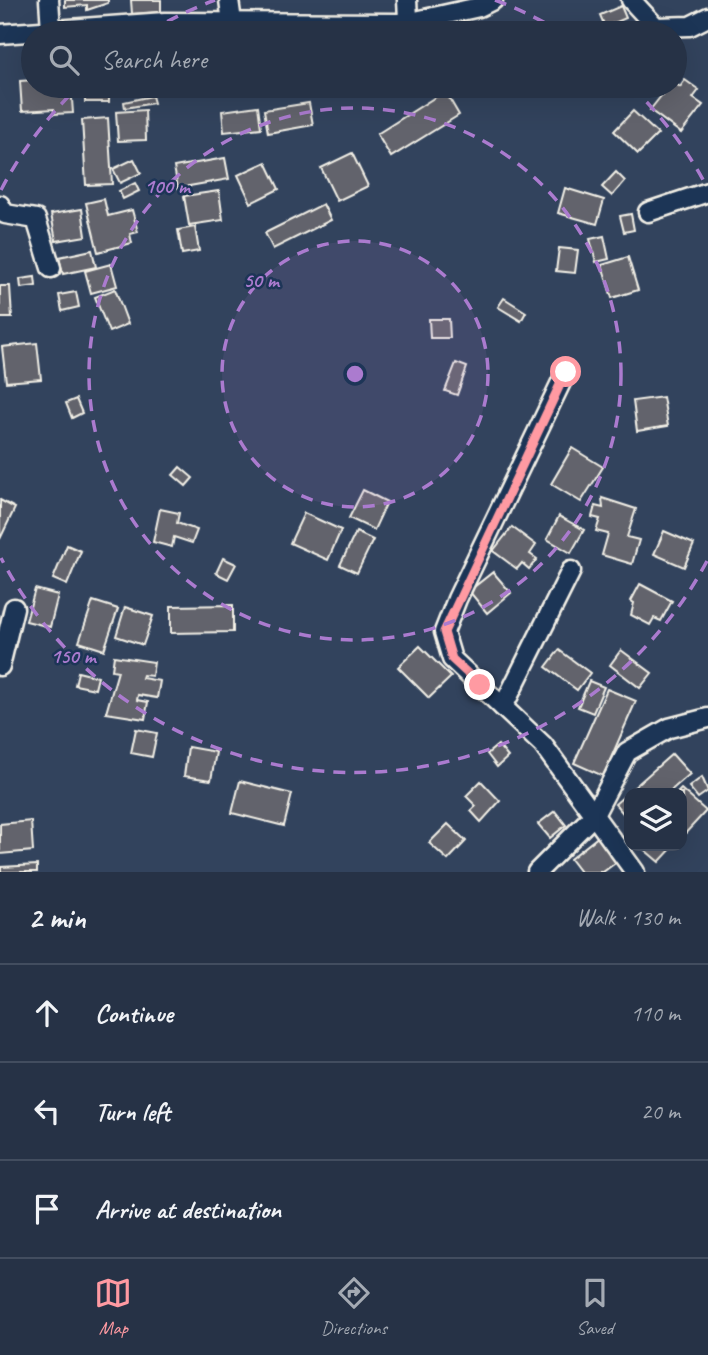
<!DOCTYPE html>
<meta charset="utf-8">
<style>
body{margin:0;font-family:Caveat,sans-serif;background:#323e51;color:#f1f3f6}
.controls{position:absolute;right:21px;bottom:21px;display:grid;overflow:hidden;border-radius:14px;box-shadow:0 7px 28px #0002}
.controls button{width:63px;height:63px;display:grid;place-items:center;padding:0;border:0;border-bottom:2px solid #424d5f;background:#263246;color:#f1f3f6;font:35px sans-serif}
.stop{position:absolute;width:21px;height:21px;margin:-16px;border:5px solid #ff9aa2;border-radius:50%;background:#fff}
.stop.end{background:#ff9aa2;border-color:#fff;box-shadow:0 2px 7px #0008}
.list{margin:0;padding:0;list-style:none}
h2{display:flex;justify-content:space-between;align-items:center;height:91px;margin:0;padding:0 28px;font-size:30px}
h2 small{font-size:23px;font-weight:400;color:#a4aab3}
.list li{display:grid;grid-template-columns:46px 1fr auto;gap:21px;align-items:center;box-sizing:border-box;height:98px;padding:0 28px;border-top:2px solid #424d5f}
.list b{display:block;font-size:26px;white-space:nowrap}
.list em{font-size:23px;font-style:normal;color:#a4aab3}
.icon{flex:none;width:38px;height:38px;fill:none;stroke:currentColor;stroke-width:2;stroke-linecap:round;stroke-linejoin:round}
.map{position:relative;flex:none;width:708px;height:872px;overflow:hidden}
.search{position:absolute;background:#263246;box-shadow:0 7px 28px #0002;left:21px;right:21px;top:21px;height:77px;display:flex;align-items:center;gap:18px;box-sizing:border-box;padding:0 24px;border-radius:38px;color:#a4aab3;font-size:26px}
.sheet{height:385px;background:#263246}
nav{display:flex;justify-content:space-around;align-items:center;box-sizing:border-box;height:98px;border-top:2px solid #424d5f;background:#263246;font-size:19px;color:#a4aab3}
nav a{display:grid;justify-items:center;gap:4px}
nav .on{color:#ff9aa2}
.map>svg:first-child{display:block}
.building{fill:#62646c;stroke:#f4f1e8;stroke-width:2}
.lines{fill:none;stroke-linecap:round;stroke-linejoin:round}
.street-casing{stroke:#f4f1e8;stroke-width:23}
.street{stroke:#1d3557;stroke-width:18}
.route{stroke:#ff9aa2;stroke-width:9}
.ring{fill:none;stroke:#ab7bcf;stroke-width:3.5;stroke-dasharray:12 9}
.centre{fill:#ab7bcf;stroke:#1d3557;stroke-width:3.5}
.ring-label{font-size:21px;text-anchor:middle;font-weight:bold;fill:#ab7bcf;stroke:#1d3557;stroke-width:5;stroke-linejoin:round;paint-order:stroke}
</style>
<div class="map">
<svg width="708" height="872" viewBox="0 0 708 872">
<rect width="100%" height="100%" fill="#32435d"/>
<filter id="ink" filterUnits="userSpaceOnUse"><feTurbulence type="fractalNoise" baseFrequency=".0143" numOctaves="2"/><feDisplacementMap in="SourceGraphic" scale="14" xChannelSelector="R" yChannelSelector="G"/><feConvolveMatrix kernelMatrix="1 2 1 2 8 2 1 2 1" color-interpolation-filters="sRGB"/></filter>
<g filter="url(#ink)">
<!-- building -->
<g class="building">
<polygon points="65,0 108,0 108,3 87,10 87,5 65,7"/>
<polygon points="131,0 161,0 161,12 132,14"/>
<polygon points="621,6 626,18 605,27 600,15"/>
<polygon points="33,80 33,86 71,86 73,113 54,114 54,109 22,111 20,81"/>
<polygon points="685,80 699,90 693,98 703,105 681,133 650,110 669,86 675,83 680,87"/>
<rect x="85" y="86" width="24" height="16"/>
<polygon points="111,86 147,86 148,92 112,94"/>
<polygon points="445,91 459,115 391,157 377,134"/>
<polygon points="152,96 154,103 125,108 124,102"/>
<polygon points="309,103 313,125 268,133 264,110"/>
<polygon points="258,106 261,128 224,132 222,111"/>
<polygon points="145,110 146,140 118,141 116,112"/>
<polygon points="633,111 658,134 638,154 614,131"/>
<polygon points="108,118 112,184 86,185 82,120"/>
<polygon points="352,153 368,186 337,201 321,168"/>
<polygon points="225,158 229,179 178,188 174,167"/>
<polygon points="134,159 141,173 120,183 113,169"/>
<polygon points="266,162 279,189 251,203 238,175"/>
<polygon points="616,172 625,181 612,196 602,187"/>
<polygon points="135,183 139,191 123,199 119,191"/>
<polygon points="565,188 604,200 597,224 558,213"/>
<polygon points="219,191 223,220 189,225 184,196"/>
<polygon points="104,199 108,216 132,210 138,232 130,234 132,243 98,252 86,203"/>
<polygon points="323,204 331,220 273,249 265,233"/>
<polygon points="82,209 86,236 56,241 51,214"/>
<polygon points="631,214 634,230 624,232 620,216"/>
<polygon points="195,227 199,251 182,254 178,230"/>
<polygon points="604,236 609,259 596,262 590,239"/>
<polygon points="559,248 578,250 575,273 556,271"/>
<polygon points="92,250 96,267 63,274 59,257"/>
<polygon points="628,257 638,290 612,298 602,265"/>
<polygon points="111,264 117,286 91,293 85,271"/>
<polygon points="35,277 36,286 21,288 20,279"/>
<polygon points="0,286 10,286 12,318 0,318"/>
<polygon points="115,289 128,324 109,332 95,297"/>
<polygon points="76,292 79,307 62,311 59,295"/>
<polygon points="504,298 526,312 521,321 498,307"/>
<polygon points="429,319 449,319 450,338 430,338"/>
<polygon points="37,343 41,379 6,382 2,347"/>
<polygon points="456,363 467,367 457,395 445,391"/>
<polygon points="663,397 668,426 637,431 633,401"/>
<polygon points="76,399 82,413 72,418 66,403"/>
<polygon points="572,448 603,467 581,502 551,484"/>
<polygon points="180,467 193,478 186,486 173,475"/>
<polygon points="363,490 387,502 374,530 349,518"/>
<polygon points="602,498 636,509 627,537 639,540 632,564 602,555 608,534 596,531 600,519 592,517 595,506 603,508"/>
<polygon points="0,500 15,508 0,539"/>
<polygon points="160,509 179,513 177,523 197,530 192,543 174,537 172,547 153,542"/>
<polygon points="304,513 341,530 328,560 290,543"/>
<polygon points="559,516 584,530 571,553 547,539"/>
<polygon points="512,527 536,545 530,554 537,559 529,569 522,563 517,569 493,551"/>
<polygon points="664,531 694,544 684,567 654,554"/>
<polygon points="356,532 373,540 357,573 340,565"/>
<polygon points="67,545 81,551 67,585 53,579"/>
<polygon points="223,558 236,564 228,579 216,573"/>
<polygon points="493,572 511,593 487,613 469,591"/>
<polygon points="640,584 672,601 661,621 654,618 650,625 631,615 634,603 631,601"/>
<polygon points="35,589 58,595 50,627 26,621"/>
<polygon points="93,601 118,609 104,650 79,642"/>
<polygon points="233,605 233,632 171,633 171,606"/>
<polygon points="125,607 153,616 143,645 116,636"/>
<polygon points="420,646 451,677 429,698 398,667"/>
<polygon points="559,650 590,673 577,690 546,667"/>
<polygon points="621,650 652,673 640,688 610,665"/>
<polygon points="114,656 154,662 152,676 143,675 142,678 160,681 157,698 138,695 137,700 148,702 145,719 106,713 118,671 112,670"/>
<polygon points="78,672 98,677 95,689 75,685"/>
<polygon points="589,681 604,687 593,713 578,707"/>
<polygon points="607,689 636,701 603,776 574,763"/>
<polygon points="136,729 157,733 152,757 131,753"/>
<polygon points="498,745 508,757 497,767 487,754"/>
<polygon points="188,747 216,752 211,780 184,776"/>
<polygon points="672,754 690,774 668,793 629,793 629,820 615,804"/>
<polygon points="702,777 708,791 698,798 689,787"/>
<polygon points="240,781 292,794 284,826 232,813"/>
<polygon points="481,781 500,801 481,822 471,811 476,806 466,796"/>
<polygon points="681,789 706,811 682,837 682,793 677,793"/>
<polygon points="555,811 566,825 550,838 538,824"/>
<polygon points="31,821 33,851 0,854 0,824"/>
<polygon points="448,824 466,841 448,860 429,843"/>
<polygon points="599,836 618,861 603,872 580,872 570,859"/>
<polygon points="640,846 674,846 659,862"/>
<polygon points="37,865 37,872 1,872 1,867"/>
</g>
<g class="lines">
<!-- street casing -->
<g class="street-casing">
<g id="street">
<polyline points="49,0 51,29"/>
<polyline points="229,0 232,22"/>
<polyline points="631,0 656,27 690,26 708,17"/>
<polyline points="408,18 411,22 479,7 493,0"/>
<polyline points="0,34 165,22 401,23 408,18 407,0"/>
<polyline points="0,205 5,214 36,219 51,268"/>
<polyline points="648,212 708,192"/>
<polyline points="566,372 457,599 444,632 452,659 543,745 635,872"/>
<polyline points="0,666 14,608"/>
<polyline points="503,707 571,571"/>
<polyline points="537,872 594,815 627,752 669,728 708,718"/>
</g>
</g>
<!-- street -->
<use href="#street" class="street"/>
</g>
</g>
<g class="lines" filter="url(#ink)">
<!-- route -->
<polyline class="route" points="480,685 452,659 444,632 566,372"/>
</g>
<!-- distance rings -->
<circle cx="355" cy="374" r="133" fill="#ab7bcf" fill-opacity=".12"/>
<g class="ring">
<circle cx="355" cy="374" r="133"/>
<circle cx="355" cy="374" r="266"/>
<path d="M707 561A399 399 0 0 1 1 558M1 190A399 399 0 0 1 78 87M149 32A399 399 0 0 1 215 0M495 0A399 399 0 0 1 561 32M632 87A399 399 0 0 1 707 187"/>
</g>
<circle cx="355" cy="374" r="10" class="centre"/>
<g class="ring-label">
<text x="167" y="193">100 m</text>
<text x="261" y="287">50 m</text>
<text x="73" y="663">150 m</text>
</g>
</svg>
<div class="controls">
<button><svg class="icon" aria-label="layers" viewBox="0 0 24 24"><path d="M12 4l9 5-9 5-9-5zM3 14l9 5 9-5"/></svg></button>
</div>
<div class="stop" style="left:566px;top:372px"></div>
<div class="stop end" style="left:480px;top:685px"></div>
<div class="search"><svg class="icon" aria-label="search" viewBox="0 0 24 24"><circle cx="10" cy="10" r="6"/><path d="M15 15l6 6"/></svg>Search here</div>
</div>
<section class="sheet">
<h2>2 min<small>Walk · 130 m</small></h2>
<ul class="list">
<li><svg class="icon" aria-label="ahead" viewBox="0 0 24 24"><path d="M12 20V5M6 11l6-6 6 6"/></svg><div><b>Continue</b></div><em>110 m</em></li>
<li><svg class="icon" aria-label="left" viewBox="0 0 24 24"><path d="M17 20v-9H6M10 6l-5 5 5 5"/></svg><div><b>Turn left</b></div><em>20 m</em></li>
<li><svg class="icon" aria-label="arrive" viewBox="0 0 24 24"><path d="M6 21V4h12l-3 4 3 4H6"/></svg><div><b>Arrive at destination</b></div></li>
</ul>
</section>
<nav>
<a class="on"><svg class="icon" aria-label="map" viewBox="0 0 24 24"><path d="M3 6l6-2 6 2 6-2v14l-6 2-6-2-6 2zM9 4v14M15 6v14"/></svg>Map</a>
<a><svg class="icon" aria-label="directions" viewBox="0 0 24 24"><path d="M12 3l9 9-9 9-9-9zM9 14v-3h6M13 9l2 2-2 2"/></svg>Directions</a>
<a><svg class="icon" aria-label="saved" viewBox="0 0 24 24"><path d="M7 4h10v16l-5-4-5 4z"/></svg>Saved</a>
</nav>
